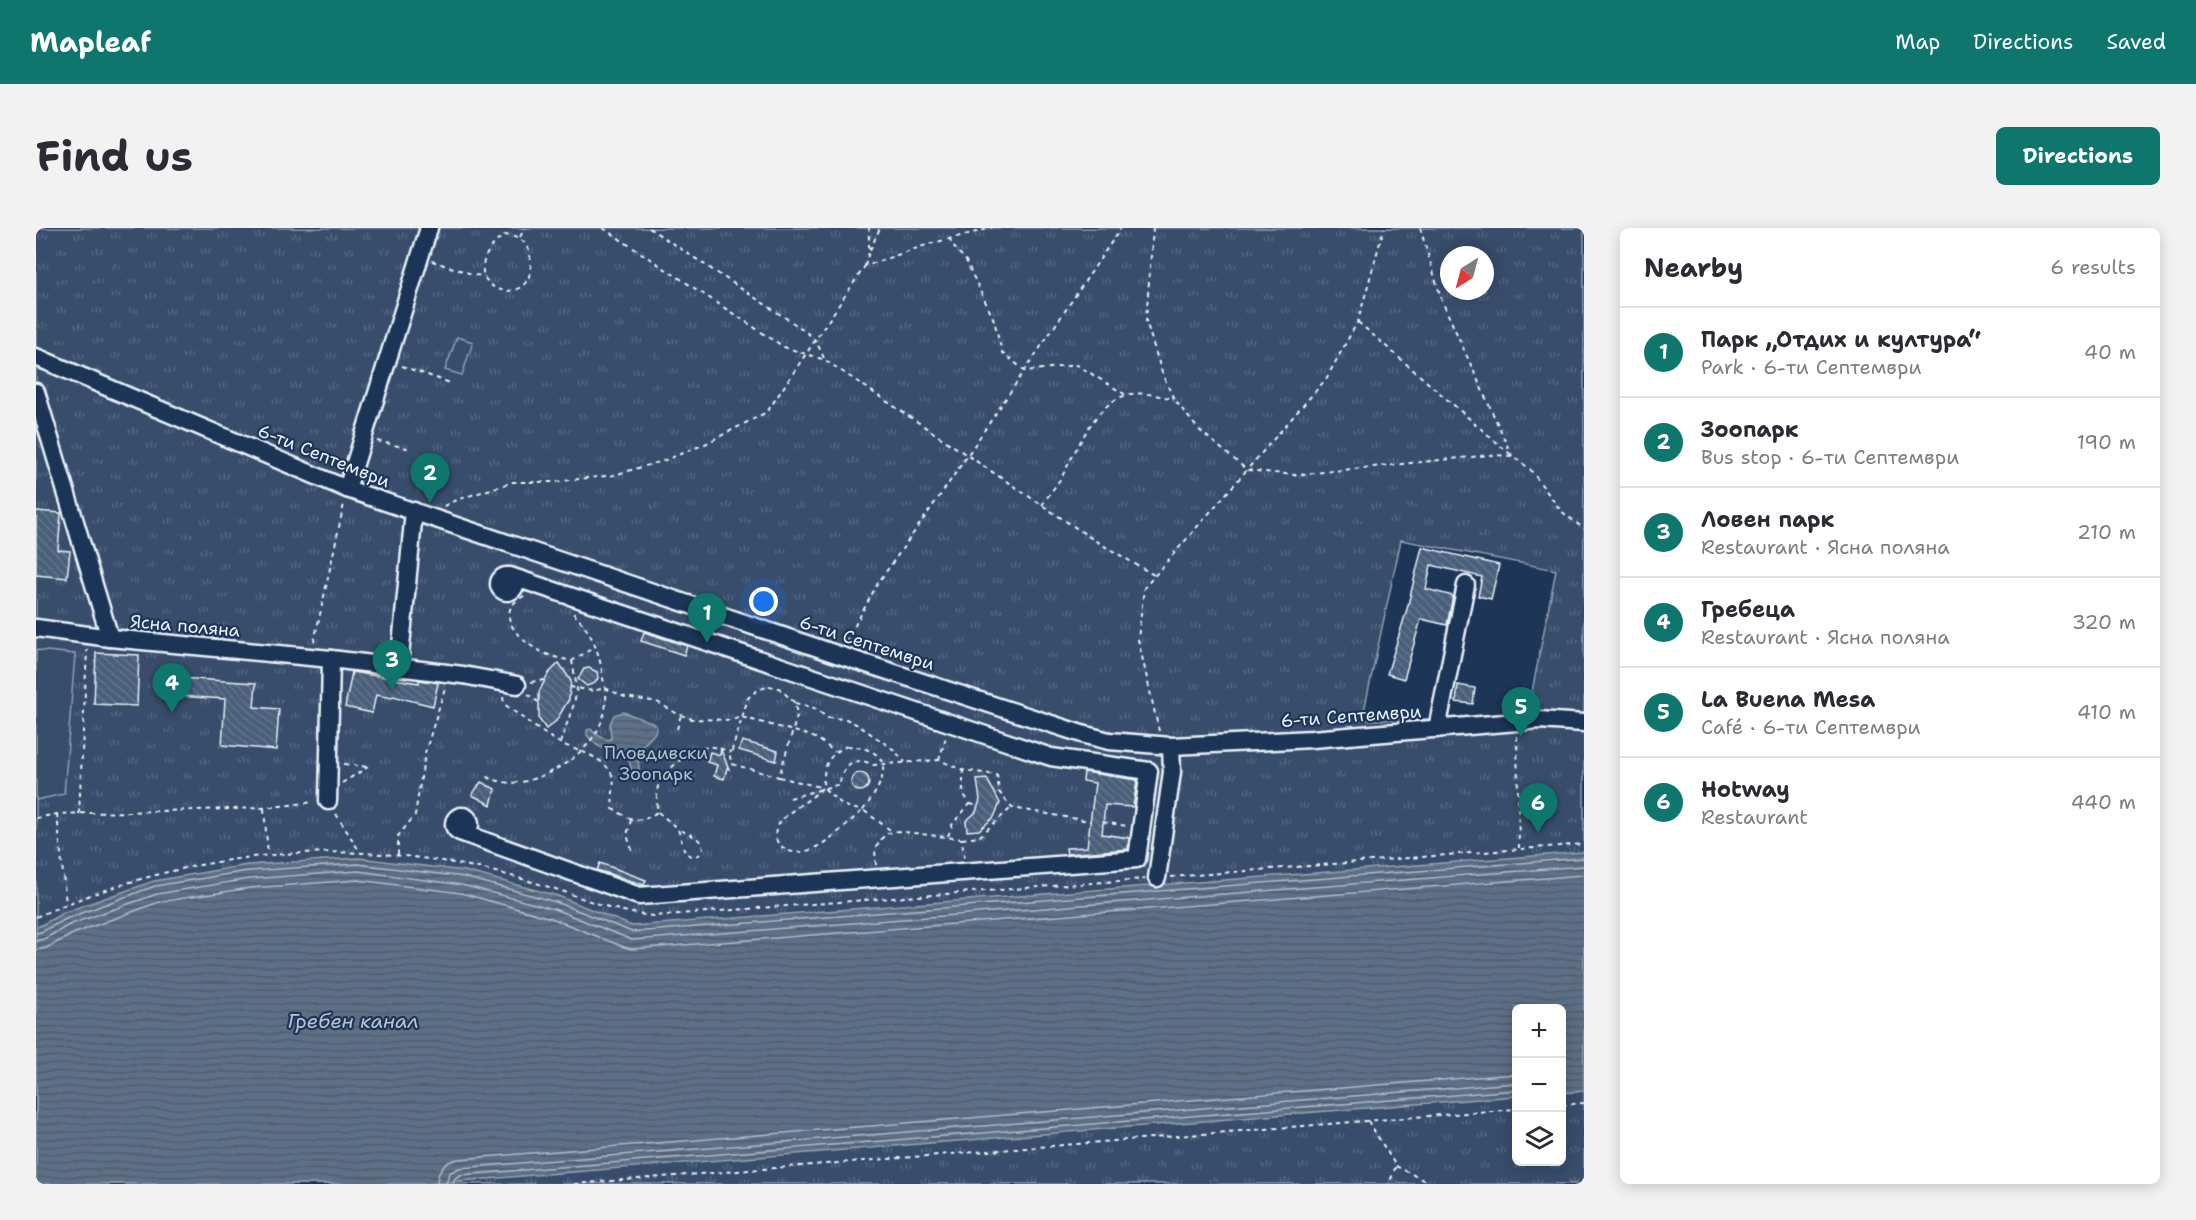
<!DOCTYPE html>
<meta charset="utf-8">
<style>
body{margin:0;font-family:"Shantell Sans",sans-serif;background:#f2f2f3;color:#2b2b33}
.controls{position:absolute;right:18px;bottom:18px;display:grid;overflow:hidden;border-radius:9px;box-shadow:0 3px 15px #0003}
.controls button{width:54px;height:54px;display:grid;place-items:center;padding:0;border:0;border-bottom:2px solid #e1e1e2;background:#fff;color:#2b2b33;font:30px sans-serif}
.compass{position:absolute;left:1404px;top:18px;width:54px;height:54px;border-radius:50%;background:#fff;box-shadow:0 3px 15px #0003;rotate:216deg}
.you{position:absolute;left:728px;top:374px;width:21px;height:21px;margin:-15px;border:4px solid #fff;border-radius:50%;background:#1a73e8;box-shadow:0 0 0 9px #1a73e833}
.badge{display:grid;place-items:center;width:39px;height:39px;border-radius:50%;background:#0f766e;color:#fff;font-size:20px;font-weight:700}
.pin{position:absolute;translate:-50% -50px;filter:drop-shadow(0 2px 3px #0008)}
.pin::after{content:'';position:absolute;top:32px;width:21px;height:18px;background:inherit;clip-path:polygon(0 0,100% 0,50% 100%)}
.list{margin:0;padding:0;list-style:none}
h2{display:flex;justify-content:space-between;align-items:center;height:78px;margin:0;padding:0 24px;font-size:26px}
h2 small{font-size:20px;font-weight:400;color:#7c7c81}
.list li{display:grid;grid-template-columns:39px 1fr auto;gap:18px;align-items:center;box-sizing:border-box;height:90px;padding:0 24px;border-top:2px solid #e1e1e2}
.list b{display:block;font-size:22px;white-space:nowrap}
.list p{margin:0;font-size:20px;white-space:nowrap;color:#7c7c81}
.list em{font-size:20px;font-style:normal;color:#7c7c81}
.icon{flex:none;width:33px;height:33px;fill:none;stroke:currentColor;stroke-width:2;stroke-linecap:round;stroke-linejoin:round}
.map{position:relative;flex:none;width:1548px;height:956px;overflow:hidden;border-radius:9px}
header{display:flex;align-items:center;gap:36px;box-sizing:border-box;height:84px;padding:0 30px;background:#0f766e;color:#fff}
header strong{font-size:28px}
nav{display:flex;gap:33px;margin-inline-start:auto;font-size:21px}
.intro{display:flex;align-items:center;justify-content:space-between;box-sizing:border-box;height:144px;padding:0 36px}
h1{margin:0;font-size:42px}
.button{padding:15px 27px;border-radius:9px;background:#0f766e;color:#fff;font-size:21px;font-weight:700}
main{display:flex;gap:36px;padding:0 36px}
aside{flex:1;background:#fff;border-radius:9px;box-shadow:0 3px 15px #0003}
.map>svg:first-child{display:block}
.park{fill:url(#park-tufts);stroke:#909fb2;stroke-width:1.5;fill-rule:evenodd}
.pitch{fill:#374d6c;stroke:#909fb2;stroke-width:1.5}
.water{fill:url(#water-rules);stroke:#95a4b5;stroke-width:1.5}
.lines{fill:none;stroke-linecap:round;stroke-linejoin:round}
.shore{stroke:#b0bdcc;stroke-width:1.5}
.building{fill:url(#building-back-hatch);stroke:#e8f1f8;stroke-width:1.5}
.minor-casing{stroke:#e8f1f8;stroke-width:21}
.path{stroke:#e8f1f8;stroke-width:2;stroke-dasharray:4.5 4.5;stroke-linecap:butt}
.minor{stroke:#1d3557;stroke-width:16}
.labels{text-anchor:middle;dominant-baseline:central;stroke-width:4.5;stroke-linejoin:round;paint-order:stroke}
.street-label{font-size:18px;fill:#e8f1f8;stroke:#1d3557}
.park-label{font-size:18px;fill:#b3c0ce;stroke:#1d3557}
.water-label{font-size:20px;font-style:italic;fill:#b7c4d1;stroke:#1d3557}
</style>
<header>
<strong>Mapleaf</strong>
<nav><a>Map</a><a>Directions</a><a>Saved</a></nav>
</header>
<div class="intro"><h1>Find us</h1><a class="button">Directions</a></div>
<main>
<div class="map">
<svg width="1548" height="956" viewBox="0 0 1548 956">
<defs>
<pattern id="park-tufts" width="24" height="20" patternUnits="userSpaceOnUse" patternTransform="scale(1.5)"><rect width="24" height="20" fill="#374d6c"/><path d="M3 7l-1-3M5 7V3M7 7l1-3M15 17l-1-3M17 17v-4M19 17l1-3" fill="none" stroke="#546782"/></pattern>
<pattern id="water-rules" width="6" height="5" patternUnits="userSpaceOnUse" patternTransform="scale(1.5)"><rect width="6" height="5" fill="#5d7089"/><path d="M0 2.5h6" fill="none" stroke="#505a66"/></pattern>
<pattern id="building-back-hatch" width="6" height="6" patternUnits="userSpaceOnUse" patternTransform="scale(1.5)"><rect width="6" height="6" fill="#495e7a"/><path d="M-1 5l2 2M0 0l6 6M5-1l2 2" fill="none" stroke="#63768e"/></pattern>
</defs>
<rect width="100%" height="100%" fill="#1d3557"/>
<filter id="ink" filterUnits="userSpaceOnUse"><feTurbulence type="fractalNoise" baseFrequency=".0167" numOctaves="2"/><feDisplacementMap in="SourceGraphic" scale="12" xChannelSelector="R" yChannelSelector="G"/><feConvolveMatrix kernelMatrix="1 2 1 2 8 2 1 2 1" color-interpolation-filters="sRGB"/></filter>
<g filter="url(#ink)">
<!-- park -->
<path class="park" d="M0 0H1548V956H0ZM1413 27H1449V63H1413ZM1365 312 1520 342 1491 489 1326 492ZM1480 780H1526V934H1480Z"/>
<!-- pitch -->
<g class="pitch">
<polygon points="421,109 437,114 426,147 409,142"/>
<polygon points="0,422 39,426 28,566 0,572"/>
</g>
<!-- water -->
<g class="water">
<path d="M587 484 615 494 621 499C619 507 615 509 609 515 600 525 602 535 604 548L601 551 597 550C593 537 596 525 581 520 568 525 559 517 551 507V502L555 501 559 506 572 512 575 511 574 496 578 487Z"/>
<polygon points="1548,624 1548,863 1526,865 1526,780 1480,780 1480,868 387,956 0,956 0,700 29,684 118,653 211,637 323,630 429,643 522,668 596,698"/>
</g>
<g class="lines">
<!-- shore -->
<g class="shore">
<polyline points="0,705 5,704 32,690 119,658 212,643 322,636 428,649 520,674 596,704 1548,630"/>
<polyline points="0,713 8,711 35,696 121,666 213,651 322,643 426,657 518,681 596,712 1548,638"/>
<polyline points="0,722 10,720 39,705 123,674 214,660 322,652 425,665 515,690 588,719 596,721 1548,647"/>
<path d="M401 956C401 942 409 933 423 931L1480 846"/>
<polyline points="410,956 413,945 423,940 1480,855"/>
<polyline points="417,956 419,950 424,947 1480,862"/>
</g>
</g>
<!-- building -->
<g class="building">
<polygon points="0,283 25,285 22,322 34,323 31,350 0,347"/>
<polygon points="1386,319 1463,337 1455,371 1442,368 1446,349 1395,337 1390,361 1417,368 1411,397 1385,391 1368,451 1351,446 1371,381"/>
<polygon points="608,404 651,418 648,427 605,413"/>
<polygon points="60,425 103,427 101,478 58,476"/>
<polygon points="523,435 535,453 533,471 520,493 510,501 503,491 503,464 512,446"/>
<polygon points="553,440 561,444 562,450 559,455 551,458 542,451 548,441"/>
<polygon points="316,444 383,455 383,452 402,455 397,478 357,468 356,470 340,467 336,485 309,479"/>
<polygon points="127,449 220,455 218,479 243,481 240,522 186,517 189,471 126,467"/>
<polygon points="1422,457 1439,460 1437,476 1420,474"/>
<polygon points="706,513 742,523 740,533 703,522"/>
<polygon points="685,522 693,541 691,540 688,551 678,548 681,537 671,534 674,524 684,527"/>
<polygon points="1048,544 1101,552 1097,579 1069,577 1066,606 1093,610 1092,621 1031,626 1030,620 1051,619 1059,555 1047,553"/>
<circle cx="824" cy="554" r="9"/>
<polygon points="951,551 964,575 958,589 943,602 931,603 930,593 940,584 944,572 941,552"/>
<polygon points="445,554 459,561 455,577 436,567"/>
<polygon points="564,635 610,652 608,657 561,642"/>
</g>
<g class="lines">
<!-- minor casing -->
<g class="minor-casing">
<g id="minor">
<polyline points="0,129 311,261 803,427 1046,506 1073,513 1135,518 1276,511 1481,494 1503,492 1548,495"/>
<polyline points="0,164 74,410"/>
<polyline points="311,261 393,0"/>
<circle cx="471" cy="356" r="8"/>
<polyline points="0,400 74,410 295,431"/>
<polyline points="363,439 378,283"/>
<polyline points="1401,501 1430,357"/>
<polyline points="292,573 295,431 427,447 481,457"/>
<circle cx="426" cy="596" r="8"/>
<polyline points="424,604 603,668 1101,631 1113,543 1015,529 474,348"/>
<polyline points="1121,650 1136,544 1135,518"/>
</g>
</g>
<!-- path -->
<g class="path">
<polyline points="567,0 748,119 789,132 1058,312 1118,347"/>
<polyline points="613,0 768,102 780,113 789,132"/>
<polyline points="1117,0 1110,93 1127,148 1138,171 1162,201 1211,242 1258,247 1454,227 1476,228 1494,241 1525,283 1548,301"/>
<polyline points="1384,0 1406,73 1476,228"/>
<path d="M468 7C483 9 491 12 494 28 503 79 437 68 448 33 451 22 460 14 468 7Z"/>
<polyline points="484,9 489,0"/>
<polyline points="913,10 921,23 929,31 958,92 966,124 989,143 1041,137 1090,167"/>
<polyline points="834,22 844,0"/>
<polyline points="396,33 439,47 448,48"/>
<polyline points="829,38 833,24 833,0"/>
<polyline points="1322,94 1474,226"/>
<polyline points="366,138 414,155"/>
<polyline points="341,213 375,221"/>
<path d="M1006 277C1012 268 1019 259 1025 250 1040 224 1058 177 1088 168 1104 162 1122 168 1138 171"/>
<polyline points="408,278 420,272 477,254 518,254 578,247 627,233 669,216 731,184 829,38 893,16 956,0"/>
<path d="M488 368C452 386 489 419 513 427 520 430 528 431 536 433L560 418"/>
<polyline points="278,414 308,276"/>
<polyline points="810,414 842,355 908,262 1085,0"/>
<polyline points="495,454 508,452"/>
<polygon points="733,458 743,460 759,475 761,488 743,549 696,536 694,529 712,470 720,463"/>
<polyline points="534,459 557,463 569,460 589,469 621,474 640,485 656,491 696,492 705,489 769,506 782,511 799,524"/>
<polyline points="492,466 502,474"/>
<path d="M467 469 468 476C486 489 503 503 522 514 540 524 568 526 577 549 579 555 575 572 577 581 595 592 603 597 621 584 622 574 619 565 623 556 630 540 655 522 672 519 678 518 688 522 695 524"/>
<polyline points="759,475 778,480 792,490 810,491 822,497 857,521 869,534"/>
<polyline points="641,501 645,487"/>
<polyline points="1123,503 1102,411 1108,360 1290,151 1322,93 1348,0"/>
<polyline points="1481,508 1483,620"/>
<polyline points="524,515 538,476 541,460 536,433"/>
<path d="M811 518C862 521 851 552 827 582 808 581 800 572 787 559 788 538 790 528 811 518Z"/>
<polyline points="903,532 910,509"/>
<polyline points="308,536 332,539"/>
<path d="M451 549C475 559 489 555 512 545 541 532 569 506 570 472 571 465 568 457 567 450 563 422 556 404 536 384"/>
<polyline points="743,549 784,559"/>
<polyline points="306,555 332,539"/>
<path d="M786 560C773 574 753 581 743 596 738 603 738 611 744 617 769 642 809 597 827 582L857 604"/>
<path d="M754 570 804 556C805 537 820 527 837 537L903 532 927 542 961 547 963 564 976 580 1054 593"/>
<polyline points="934,576 942,578"/>
<polyline points="228,581 232,626"/>
<path d="M622 584 642 601 649 625 655 628 663 627 667 621C665 608 653 607 642 601"/>
<polyline points="21,586 30,676"/>
<polyline points="43,586 51,422"/>
<polyline points="300,586 324,624"/>
<polyline points="0,590 21,586 228,580 278,574"/>
<polyline points="595,592 591,607 597,625"/>
<polyline points="1067,594 1091,598"/>
<polyline points="912,608 917,595 934,576 927,565 927,542"/>
<polyline points="926,611 943,609 975,580"/>
<polyline points="362,627 362,608 379,587 389,525 409,460"/>
<polyline points="840,637 839,621 849,606 861,603 926,611 928,630"/>
<polyline points="1135,649 1548,616"/>
<path d="M0 689C141 626 296 607 447 641 474 647 500 655 526 663 556 674 585 685 617 688L1109 651"/>
<polyline points="1526,877 1548,875"/>
<polyline points="1332,893 1360,938 1353,956"/>
<polyline points="1360,938 1395,956"/>
<polyline points="538,956 1480,881"/>
</g>
<!-- minor -->
<use href="#minor" class="minor"/>
</g>
</g>
<g class="labels">
<!-- street labels -->
<g class="street-label">
<text transform="translate(288 228) rotate(22)">6-ти Септември</text>
<text transform="translate(149 398) rotate(5)">Ясна поляна</text>
<text transform="translate(831 415) rotate(18)">6-ти Септември</text>
<text transform="translate(1315 488) rotate(-4)">6-ти Септември</text>
</g>
<!-- park labels -->
<g class="park-label">
<text x="620" y="525">Пловдивски<tspan x="620" dy="21">Зоопарк</tspan></text>
</g>
<!-- water labels -->
<g class="water-label">
<text x="317" y="793">Гребен канал</text>
</g>
</g>
</svg>
<div class="controls">
<button>+</button>
<button>−</button>
<button><svg class="icon" aria-label="layers" viewBox="0 0 24 24"><path d="M12 4l9 5-9 5-9-5zM3 14l9 5 9-5"/></svg></button>
</div>
<svg class="compass" viewBox="-18 -18 36 36"><path d="M0-13l5 13h-10z" fill="#e53935"/><path d="M0 13l5-13h-10z" fill="#7c7c81"/></svg>
<div class="you"></div>
<div class="pin badge" style="left:671px;top:415px">1</div>
<div class="pin badge" style="left:394px;top:275px">2</div>
<div class="pin badge" style="left:356px;top:462px">3</div>
<div class="pin badge" style="left:136px;top:485px">4</div>
<div class="pin badge" style="left:1485px;top:509px">5</div>
<div class="pin badge" style="left:1502px;top:605px">6</div>
</div>
<aside>
<h2>Nearby<small>6 results</small></h2>
<ul class="list">
<li><span class="badge">1</span><div><b>Парк „Отдих и култура“</b><p>Park · 6-ти Септември</p></div><em>40 m</em></li>
<li><span class="badge">2</span><div><b>Зоопарк</b><p>Bus stop · 6-ти Септември</p></div><em>190 m</em></li>
<li><span class="badge">3</span><div><b>Ловен парк</b><p>Restaurant · Ясна поляна</p></div><em>210 m</em></li>
<li><span class="badge">4</span><div><b>Гребеца</b><p>Restaurant · Ясна поляна</p></div><em>320 m</em></li>
<li><span class="badge">5</span><div><b>La Buena Mesa</b><p>Café · 6-ти Септември</p></div><em>410 m</em></li>
<li><span class="badge">6</span><div><b>Hotway</b><p>Restaurant</p></div><em>440 m</em></li>
</ul>
</aside>
</main>
